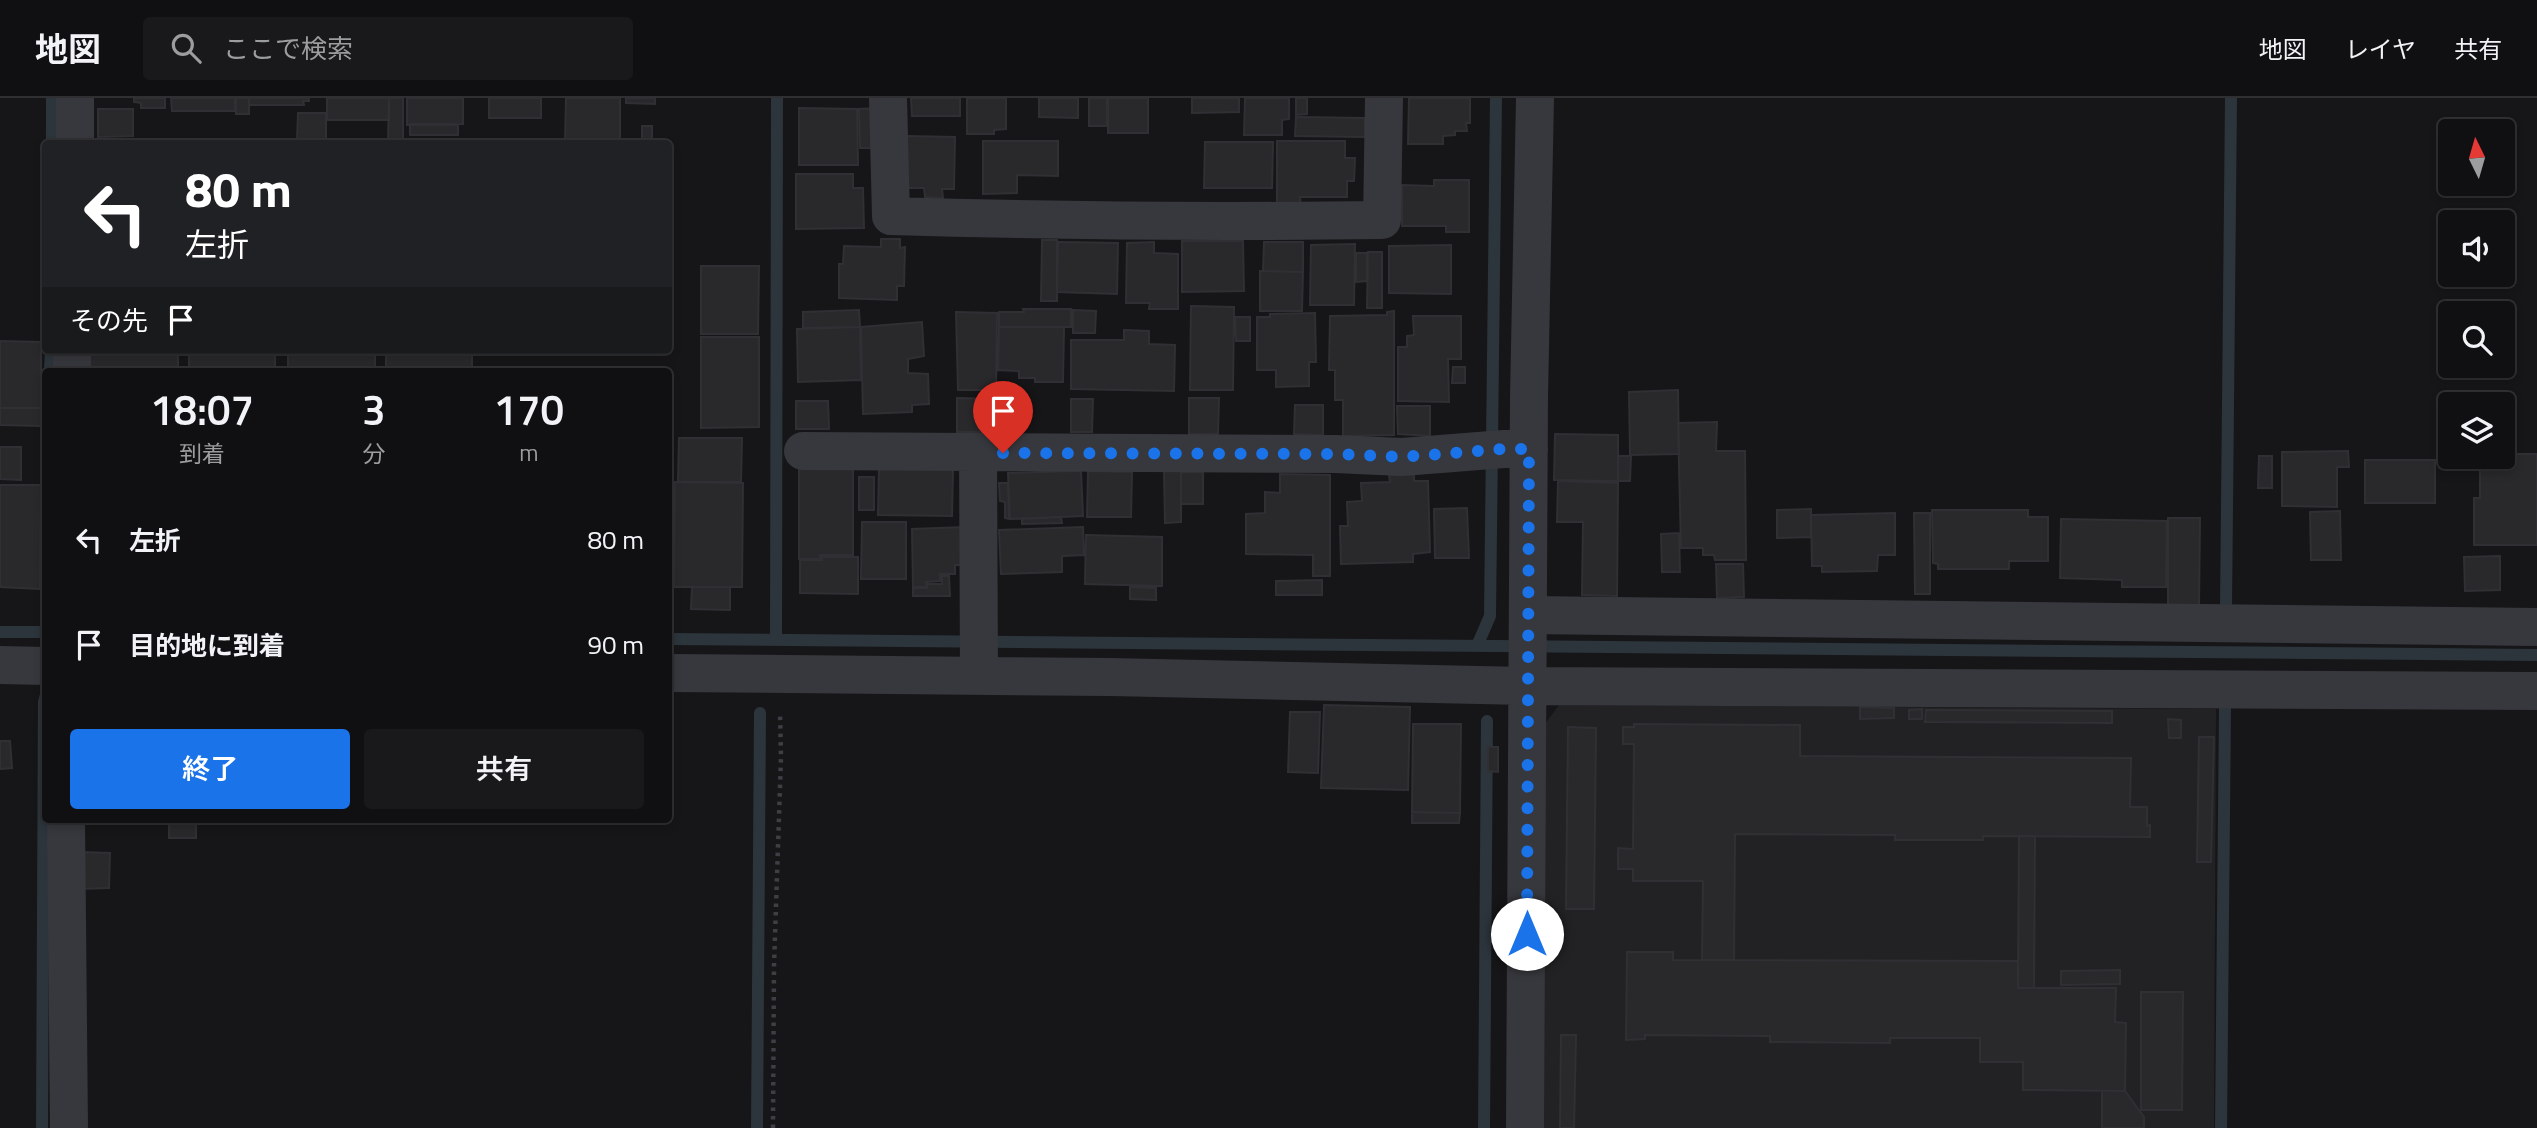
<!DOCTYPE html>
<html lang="ja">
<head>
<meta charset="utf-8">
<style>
  body { margin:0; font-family:"Titillium Web","Noto Sans JP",sans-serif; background:#19191b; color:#f1f3f6; height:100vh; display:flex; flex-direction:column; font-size:26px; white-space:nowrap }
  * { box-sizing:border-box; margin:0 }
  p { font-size:23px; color:#9c9d9f }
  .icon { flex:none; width:38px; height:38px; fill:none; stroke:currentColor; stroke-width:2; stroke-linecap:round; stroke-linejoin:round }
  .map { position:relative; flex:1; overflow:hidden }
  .details { position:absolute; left:42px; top:270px; width:630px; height:455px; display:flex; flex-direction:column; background:#101012; border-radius:7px; box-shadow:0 4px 10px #0003,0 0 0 2px #303032 }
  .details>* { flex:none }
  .top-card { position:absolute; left:42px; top:42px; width:630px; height:214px; border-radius:7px; box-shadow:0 4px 10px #0003,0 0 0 2px #303032; background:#202124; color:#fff; overflow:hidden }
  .needle { width:46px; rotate:355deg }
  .tools { position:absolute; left:2438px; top:21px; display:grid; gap:14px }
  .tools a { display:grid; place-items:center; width:77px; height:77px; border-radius:7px; background:#101012; box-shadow:0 4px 10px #0003,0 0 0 2px #303032; font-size:35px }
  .pin { position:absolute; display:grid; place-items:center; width:60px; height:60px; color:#fff; margin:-72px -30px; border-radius:50% 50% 50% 0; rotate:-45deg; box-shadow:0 0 7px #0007 }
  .pin .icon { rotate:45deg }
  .me { position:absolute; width:77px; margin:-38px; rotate:0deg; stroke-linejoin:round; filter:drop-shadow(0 0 5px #0008) }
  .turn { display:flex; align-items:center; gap:24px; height:147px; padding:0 28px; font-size:32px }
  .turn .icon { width:91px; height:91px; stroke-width:2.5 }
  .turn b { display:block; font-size:49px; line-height:60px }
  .then { display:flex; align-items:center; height:66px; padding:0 28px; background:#0003; gap:14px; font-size:26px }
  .eta { display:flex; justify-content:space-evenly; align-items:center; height:119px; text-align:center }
  .eta b { font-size:42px; font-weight:600; line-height:49px }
  .primary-button { display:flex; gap:14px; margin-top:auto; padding:14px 28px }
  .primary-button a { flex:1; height:80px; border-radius:7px; background:#1a73e8; color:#fff; font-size:28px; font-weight:600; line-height:80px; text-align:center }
  .primary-button a+a { background:#19191b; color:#f1f3f6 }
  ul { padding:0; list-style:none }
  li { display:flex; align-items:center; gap:21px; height:105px; padding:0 28px }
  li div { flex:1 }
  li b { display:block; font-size:26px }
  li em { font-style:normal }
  header { display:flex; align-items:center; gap:42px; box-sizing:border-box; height:98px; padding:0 35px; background:#101012; border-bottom:2px solid #303032 }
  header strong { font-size:33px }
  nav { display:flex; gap:38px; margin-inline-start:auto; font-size:24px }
  .search { width:490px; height:63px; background:#19191b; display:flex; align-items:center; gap:18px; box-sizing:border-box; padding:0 24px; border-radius:7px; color:#9c9d9f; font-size:26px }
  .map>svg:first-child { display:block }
</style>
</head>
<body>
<header>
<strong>地図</strong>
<div class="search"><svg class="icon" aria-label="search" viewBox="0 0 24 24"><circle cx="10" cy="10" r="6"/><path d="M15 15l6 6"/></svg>ここで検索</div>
<nav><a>地図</a><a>レイヤ</a><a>共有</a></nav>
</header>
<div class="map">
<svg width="2537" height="1030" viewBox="0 0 2537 1030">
  <rect width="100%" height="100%" fill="#161618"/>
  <path fill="#222225" d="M1559,607L2216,611L2214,1030H1540L1542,630Z"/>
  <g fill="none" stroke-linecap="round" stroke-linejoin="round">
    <path stroke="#2c353c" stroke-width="12" d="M52,46V0
      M50,273L51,252
      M2226,511L2231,0
      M0,534H46
      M668,541L2537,557
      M776,542L777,0
      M1477,548L1490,518L1496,0
      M42,1030L44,604L46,597
      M757,1030L760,615
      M1484,1030L1487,623
      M2221,1030L2225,609"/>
  </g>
  <path fill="#29292c" stroke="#303034" stroke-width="2" d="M134,0H165V10H141V5L134,4Z
    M171,0H235V13H172Z
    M236,0H249V16H236Z
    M249,0H309V3H303L304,7H249Z
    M327,0H389V22H327Z
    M389,0H403V46L388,45Z
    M407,0H463V26L407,27Z
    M489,0H541V20H489Z
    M566,0H620V46H565Z
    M626,0H655V6L626,5Z
    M911,0H960V18H912Z
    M967,0H1006V31L994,32V36H967Z
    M1039,0H1078V20L1039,19Z
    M1089,0H1107V28H1089Z
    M1108,0H1148V35H1108Z
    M1192,0H1239V14L1192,15Z
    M1245,0H1289V21L1282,22V37H1244Z
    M1296,0H1307V16L1296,17Z
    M1409,0H1470V25H1466L1467,33H1455V37L1443,38V46H1408Z
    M799,10L857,11L858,67H799Z
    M876,10L877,50H860L859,11Z
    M98,11H133V38L98,39Z
    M298,15H326V42H297Z
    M1296,19L1365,20V39L1295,38Z
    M410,26L458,27V37H410Z
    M642,28H652V42H642Z
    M907,38L955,39L954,91H942L943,100L925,99L924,90H907Z
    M983,43H1058V78L1017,77V95L983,96Z
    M1277,43H1345V60H1355L1354,83H1347V99H1300L1301,109H1277Z
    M1205,44H1273L1272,90H1204Z
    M796,76H853V90H863L864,130L796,131Z
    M1434,82H1469V134H1446V128H1402V87L1434,88Z
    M881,141H900V150L905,149L904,188H897V202L839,200V166H843L844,148L881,149Z
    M1042,142H1057V203H1041Z
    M1182,143H1243L1244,193L1182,194Z
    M1058,144L1118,145L1117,196L1057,194Z
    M1154,144V155L1178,156V211H1149L1150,205H1126L1127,145Z
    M1264,144H1303V174L1263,173Z
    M1355,146L1354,207H1310L1311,147Z
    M1451,147V196L1389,195V148Z
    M1368,154H1382V210H1367Z
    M1356,155H1367V183L1356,184Z
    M701,168H759L758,236H701Z
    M1260,173L1303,174L1302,213H1260Z
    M1191,208L1234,209L1233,292H1190Z
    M1023,211H1071V229H999V214H1024Z
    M859,212L860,229L803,230V214Z
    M1073,212L1096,213L1095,235H1073Z
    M1394,213V337L1343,338V302H1335V272H1329L1330,218L1387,217V214Z
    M956,214L997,215L996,292H958Z
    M1315,215L1316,264H1309V288L1276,289V272H1257V219H1270V216Z
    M1413,218H1461V261H1448L1449,304L1398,303V249H1407V238L1414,237Z
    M1235,219H1250V243H1236Z
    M922,224L924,258L908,261V275L928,276L929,306L912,307V314L863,316L861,229Z
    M860,229L861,282L798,284L797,231Z
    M999,229H1064L1063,284H1035V280H1019V273L998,272Z
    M1124,232L1149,233V246L1175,247L1174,293L1071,291V242H1124Z
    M701,239H759V329L701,330Z
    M0,243L41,244V310H0Z
    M89,252H178V273H88Z
    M189,252H275V273H189Z
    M288,252H375V273H288Z
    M386,252H472V273H386Z
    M1453,269H1465V285H1452Z
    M1678,292L1679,356L1630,357L1629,294Z
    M957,300L994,301V334H957Z
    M1189,300H1219L1218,336H1189Z
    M1071,301H1093L1092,334H1071Z
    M796,303H828L829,331H796Z
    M1295,307H1323V337L1294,336Z
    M1397,308H1430V338L1398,336Z
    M0,310H41V328L0,327Z
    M1717,324L1716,353H1745L1746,462H1715L1714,457H1703V450H1681L1678,325Z
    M1555,336L1618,337V383L1554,382Z
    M679,340H742L741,384H678Z
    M0,349H21V382L0,381Z
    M2348,353L2349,369H2337V409L2282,408V354Z
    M2502,356H2537V447H2474V400H2480V359H2502Z
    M1618,358H1631L1630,383H1618Z
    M2259,358H2272V390H2258Z
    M2365,362H2435V405H2365Z
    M799,370H853V457H820V461H799Z
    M879,370L953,371L952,418L878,417Z
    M1164,372H1181V424L1165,425Z
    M1081,373L1083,418L1010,421L1008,375Z
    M1088,373L1132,374L1131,419H1087Z
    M1181,374H1203V406H1181Z
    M1280,376L1330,377V478H1313V457L1246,456V416L1265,415V394L1280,395Z
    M1414,376V383H1428L1430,454L1413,456V464L1341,466L1340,428H1348L1347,404L1362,403L1361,385L1390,384L1389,377Z
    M859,379H874V412H859Z
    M1558,383L1618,385L1617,498L1582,497L1583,424H1557Z
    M675,384L743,385L742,489H674Z
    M999,385H1008L1009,421L1005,420V404L1000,403Z
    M0,387H41L40,491L0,489Z
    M1467,410L1469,460H1435L1434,411Z
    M1811,411V439L1777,440V412Z
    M1932,412H2028V419H2048V463H2009V471H1938V466L1933,465Z
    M2340,413L2341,462H2311L2310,414Z
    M1895,415V457H1878L1877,473L1822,474V468H1812L1811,417Z
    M1914,415H1930V496H1915Z
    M1061,419L1062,425L1022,426V421Z
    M2168,420H2200L2199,508H2168Z
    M2061,421L2167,423L2166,489H2122V482L2060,480Z
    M862,424H906V481H861Z
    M965,429L966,467H955V476H940V483L926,484L927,489H913L912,431Z
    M1083,429L1084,457L1062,458V474L1001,476L999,432Z
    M1679,435L1680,474H1662L1661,436Z
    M1086,437L1162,439V488L1085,486Z
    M2500,458V492L2465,493L2464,459Z
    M822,459H858V496L800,495V462H822Z
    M1716,466H1743L1744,499L1717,500Z
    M942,478H949L950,498H913V490H927V486H942Z
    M1322,482V497H1276V483Z
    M692,489H730V512L691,511Z
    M1130,489L1156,490V502L1130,501Z
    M1324,607L1410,609L1408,692L1321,690Z
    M1860,609L1894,610V620L1860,621Z
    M1922,611V621H1909V612Z
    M1926,612L2112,613V625L1925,624Z
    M1290,614H1320L1318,675L1288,674Z
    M2168,621L2181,622V640H2169Z
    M1413,626H1461L1460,715L1412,714Z
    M1634,626L1800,627V658L2131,660L2130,709H2147V728L2150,727V739L1983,738V742H1895V737L1735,736L1734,862H1702L1703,783H1633V771H1618V750L1633,751L1634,646H1623V629H1634Z
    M1568,629L1596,630L1594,811H1566Z
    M2199,639H2214L2211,764H2197Z
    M0,643H10L12,670L0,671Z
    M1488,649H1498V674L1488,673Z
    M1412,714L1460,715L1459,725H1412Z
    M169,721H196V740H169Z
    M2019,738H2035L2034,890H2018Z
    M80,754L110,755L109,790L79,791Z
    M1627,854H1673V862L2018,863V890H2116L2115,924L2126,925L2125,993L2023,992V964H1980V940H1890V945L1770,944V938L1645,937V941L1626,942Z
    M2120,872V886L2061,887V873Z
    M2141,894H2183L2182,1012H2141Z
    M1561,937H1576L1574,1030H1560Z
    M2102,993H2125L2144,1019V1030H2102Z"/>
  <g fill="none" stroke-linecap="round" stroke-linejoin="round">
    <path stroke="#3d3f44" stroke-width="4.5" stroke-dasharray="3.5 5" stroke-linecap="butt" d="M773,1030L774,868L781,659L780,615"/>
    <path stroke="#37383d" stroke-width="38" d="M888,0L891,118C1055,123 1218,124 1382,122L1384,0
      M75,46V0
      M72,273V252
      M803,353L1335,356L1402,359L1504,351H1529
      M978,354L979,578
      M1529,517L2537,529
      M0,567L46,568
      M668,575L1110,579L1528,588L2537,593
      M66,721L69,1030
      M1525,1030L1529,299L1535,0"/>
  </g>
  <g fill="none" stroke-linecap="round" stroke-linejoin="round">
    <path stroke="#1a73e8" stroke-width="12" stroke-dasharray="0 21.6" d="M1003,355L1335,356L1402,359L1504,351H1529L1527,836"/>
  </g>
</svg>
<div class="tools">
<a><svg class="needle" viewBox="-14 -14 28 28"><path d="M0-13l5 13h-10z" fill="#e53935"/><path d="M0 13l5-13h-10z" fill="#9c9d9f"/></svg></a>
<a><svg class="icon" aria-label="sound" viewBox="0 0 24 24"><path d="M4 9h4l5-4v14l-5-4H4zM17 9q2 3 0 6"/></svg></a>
<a><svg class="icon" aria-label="search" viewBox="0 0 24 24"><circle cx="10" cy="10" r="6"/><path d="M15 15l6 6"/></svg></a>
<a><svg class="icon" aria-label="layers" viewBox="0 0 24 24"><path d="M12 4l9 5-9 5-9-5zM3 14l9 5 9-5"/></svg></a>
</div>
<div class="pin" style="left:1003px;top:355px;background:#d93025"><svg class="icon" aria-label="arrive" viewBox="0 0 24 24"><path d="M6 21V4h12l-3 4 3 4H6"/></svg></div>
<svg class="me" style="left:1527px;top:836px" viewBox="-20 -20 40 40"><circle r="19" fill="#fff"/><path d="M0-13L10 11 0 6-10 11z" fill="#1a73e8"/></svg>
<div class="top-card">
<div class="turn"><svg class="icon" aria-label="left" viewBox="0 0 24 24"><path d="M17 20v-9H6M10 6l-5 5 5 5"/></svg><div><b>80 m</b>左折</div></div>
<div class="then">その先<svg class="icon" aria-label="arrive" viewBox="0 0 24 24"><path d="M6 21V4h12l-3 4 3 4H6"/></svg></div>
</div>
<section class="details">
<div class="eta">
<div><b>18:07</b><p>到着</p></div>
<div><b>3</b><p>分</p></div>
<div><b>170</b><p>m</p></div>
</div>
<ul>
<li><svg class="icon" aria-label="left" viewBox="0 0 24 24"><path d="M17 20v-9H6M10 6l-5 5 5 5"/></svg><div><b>左折</b></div><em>80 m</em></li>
<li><svg class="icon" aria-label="arrive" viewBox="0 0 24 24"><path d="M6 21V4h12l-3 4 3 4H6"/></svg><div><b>目的地に到着</b></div><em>90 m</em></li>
</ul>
<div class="primary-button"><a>終了</a><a>共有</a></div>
</section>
</div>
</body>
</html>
